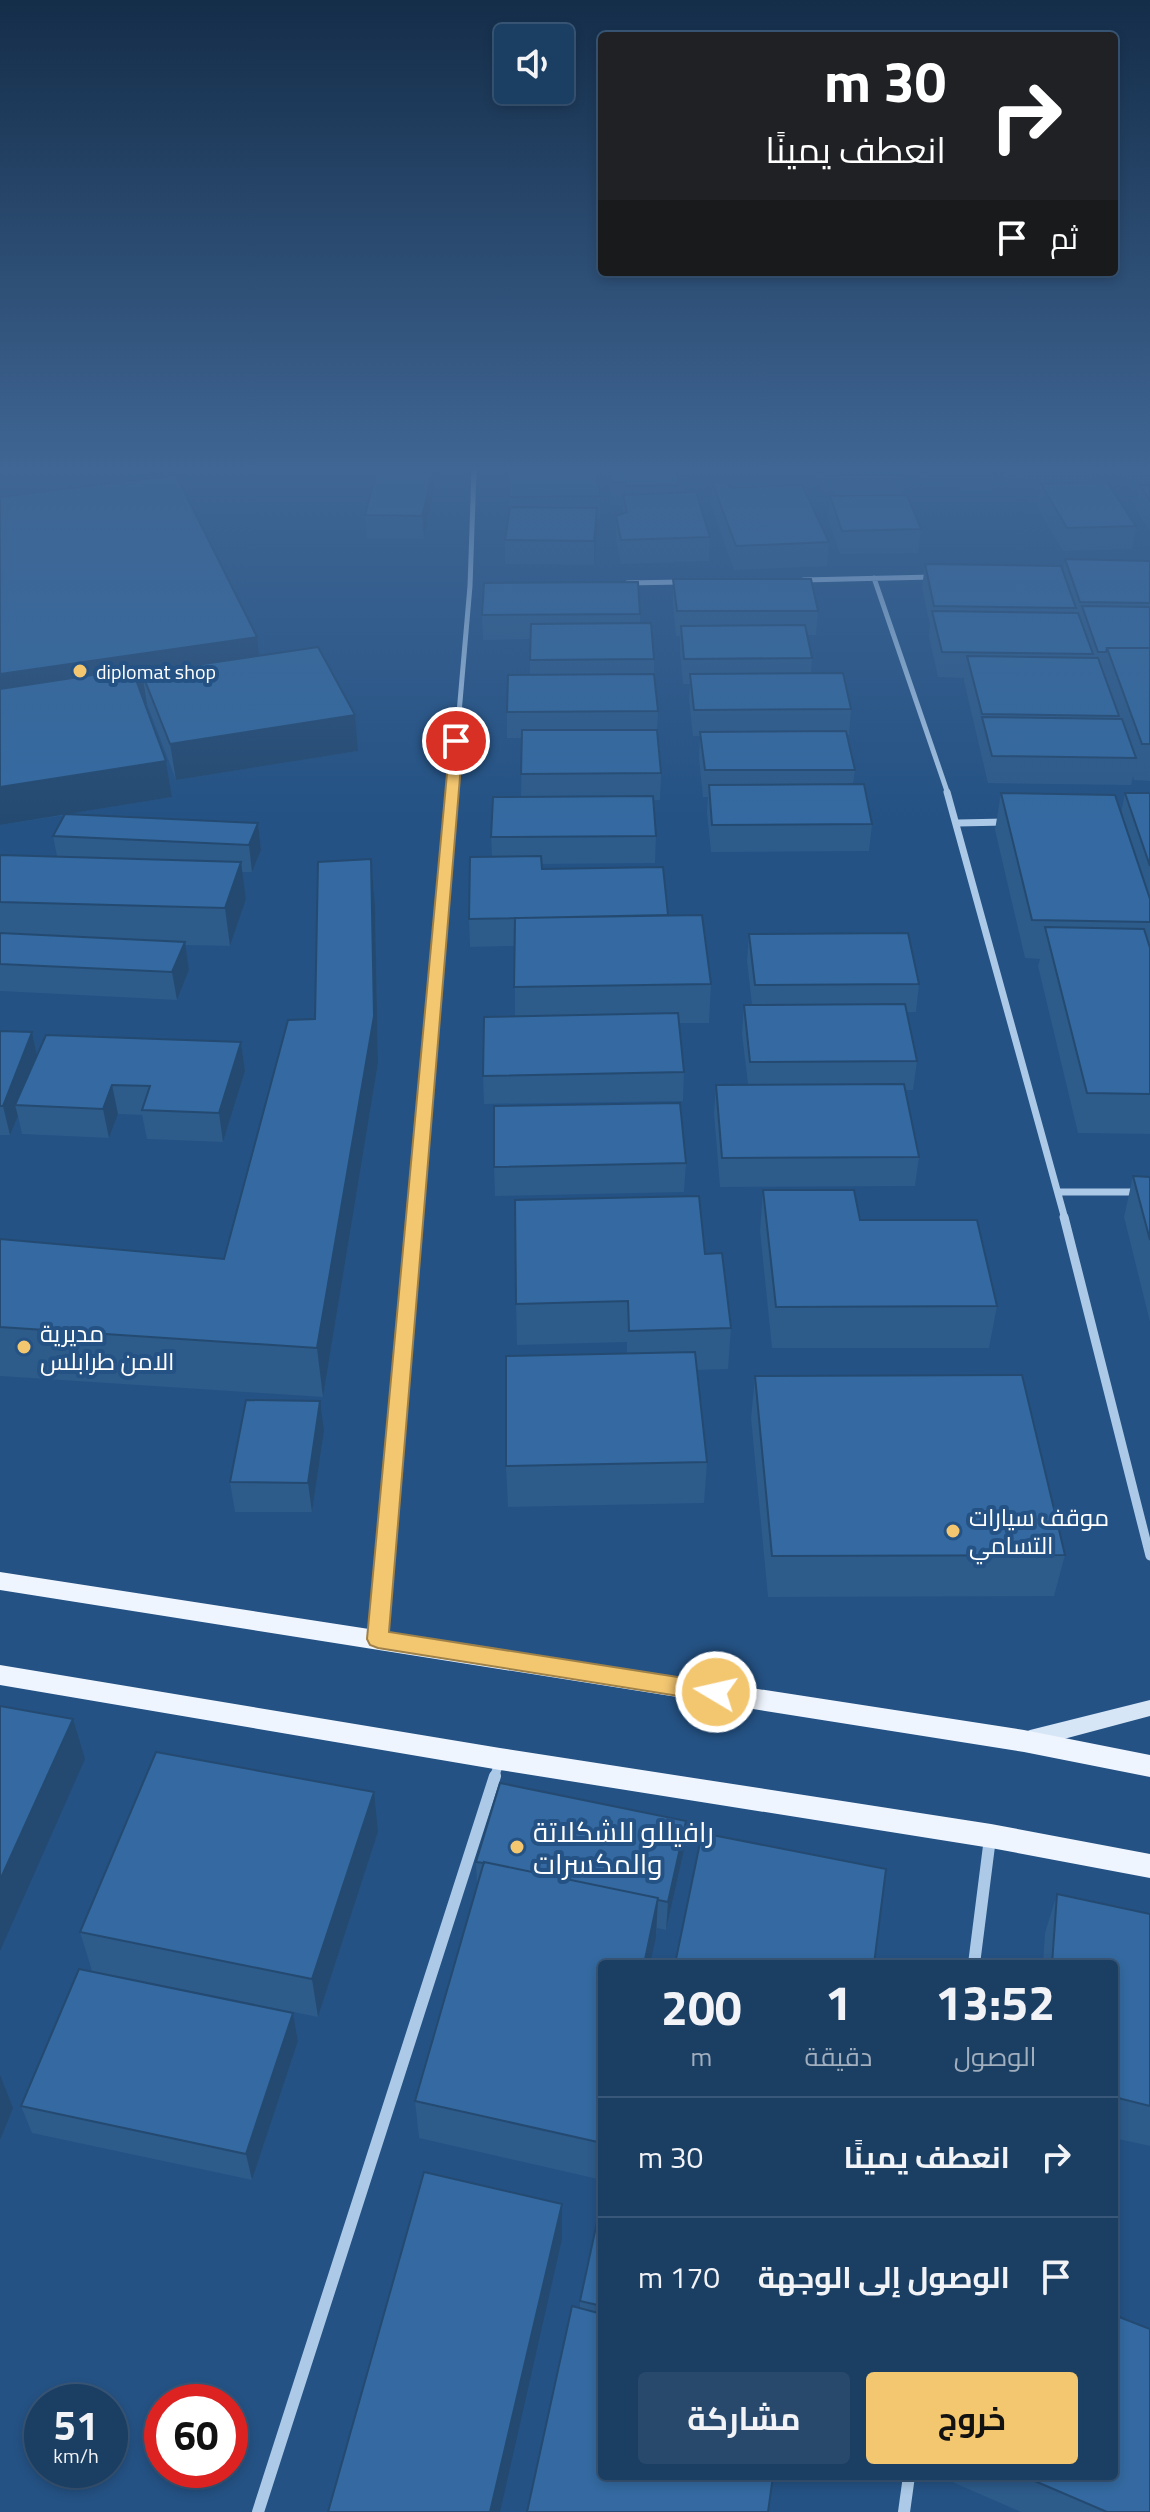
<!DOCTYPE html>
<html lang="ar">
<head>
<meta charset="utf-8">
<style>
  body { margin:0; font-family:"Titillium Web",Cairo,sans-serif; background:#28496c; color:#f1f3f6; direction:rtl; height:100vh; display:flex; flex-direction:column; font-size:30px; white-space:nowrap }
  * { box-sizing:border-box; margin:0 }
  p { font-size:26px; color:#a0aebe }
  .icon { flex:none; width:44px; height:44px; fill:none; stroke:currentColor; stroke-width:2; stroke-linecap:round; stroke-linejoin:round }
  .map { position:relative; flex:1; overflow:hidden; direction:ltr }
  .sheet { position:absolute; left:598px; top:1960px; width:520px; height:520px; display:flex; flex-direction:column; background:#1b3e63; border-radius:8px; box-shadow:0 4px 12px #0003,0 0 0 2px #395778; direction:rtl }
  .sheet>* { flex:none }
  .banner { position:absolute; left:598px; top:32px; width:520px; height:244px; border-radius:8px; box-shadow:0 4px 12px #0003,0 0 0 2px #395778; direction:rtl; background:#202124; color:#fff; overflow:hidden }
  .buttons { position:absolute; left:494px; top:24px; display:grid; gap:16px }
  .buttons a { display:grid; place-items:center; width:80px; height:80px; border-radius:8px; background:#1b3e63; box-shadow:0 4px 12px #0003,0 0 0 2px #395778; font-size:40px }
  .speed { position:absolute; left:24px; top:2384px; display:flex; gap:16px; font-size:40px; font-weight:700; text-align:center }
  .speed>* { display:grid; place-content:center; width:104px; height:104px; border-radius:50%; background:#1b3e63; box-shadow:0 4px 12px #0003,0 0 0 2px #395778; line-height:1 }
  .speed small { font-size:20px; font-weight:400 }
  .speed .limit { border:12px solid #d22; background:#fff; color:#111 }
  .pin { position:absolute; display:grid; place-items:center; width:68px; height:68px; color:#fff; margin:-34px; border:4px solid #fff; border-radius:50%; box-shadow:0 2px 8px #0007 }
  .me { position:absolute; width:88px; margin:-44px; rotate:279deg; stroke-linejoin:round; filter:drop-shadow(0 0 6px #0008) }
  .turn { display:flex; align-items:center; gap:28px; height:168px; padding:0 40px; font-size:36px }
  .turn .icon { width:104px; height:104px; stroke-width:2.5 }
  .turn b { display:block; font-size:56px; line-height:68px }
  .then { display:flex; align-items:center; height:76px; padding:0 40px; background:#0003; gap:16px; font-size:30px }
  .eta { display:flex; justify-content:space-evenly; align-items:center; height:136px; text-align:center }
  .eta b { font-size:48px; font-weight:700; line-height:56px }
  .cta { display:flex; gap:16px; margin-top:auto; padding:16px 40px }
  .cta a { flex:1; height:92px; border-radius:8px; background:#f3c670; color:#111; font-size:32px; font-weight:700; line-height:92px; text-align:center }
  .cta a+a { background:#28496c; color:#f1f3f6 }
  ul { padding:0; list-style:none }
  li { display:flex; align-items:center; gap:24px; height:120px; padding:0 40px; border-top:2px solid #395778 }
  li div { flex:1 }
  li b { display:block; font-size:30px }
  li em { font-style:normal }
  .map>svg:first-child { display:block }
</style>
</head>
<body>
<div class="map">
<svg width="1150" height="2512" viewBox="0 0 1150 2512">
  <rect width="100%" height="100%" fill="#245284"/>
  <g fill="none" stroke-linecap="round" stroke-linejoin="round">
    <path stroke="#accae8" stroke-width="5" d="M874,578L948,794
      M803,580L933,577
      M627,583L681,582
      M452,794L470,586L474,470"/>
    <path stroke="#accae8" stroke-width="7" d="M947,792L1065,1219
      M958,823L1005,822
      M1058,1192H1150
      M415,1219L452,792"/>
    <path stroke="#accae8" stroke-width="9" d="M1064,1217L1150,1556
      M378,1639L415,1217
      M494,1778L500,1760"/>
    <path stroke="#accae8" stroke-width="12" d="M974,1964L990,1838
      M258,2512L495,1776
      M904,2512L909,2476"/>
    <path fill="#d7e6f7" fill-rule="evenodd" d="M1150,1700V1716L1030,1748L1023,1745L1020,1739L1023,1733L1030,1730Z"/>
    <path fill="#eff5fe" fill-rule="evenodd" d="M0,1572L1024,1730L1150,1755V1777L1024,1752L0,1590Z
      M0,1665L500,1748L991,1824L1150,1854V1878L991,1848L500,1770L0,1685Z"/>
  </g>
  <path fill="#2d5b8a" d="M377,470H438L424,539H367L365,515Z
    M508,470L600,496V519H597L594,565L505,564V540L509,511Z
    M606,470H686L685,493L710,537L709,561L621,564L616,539V516L623,514V505H611L610,486H608Z
    M815,470H900L903,476L901,495L921,529L918,553L840,554L828,519L830,496H836L834,491L824,492Z
    M917,470H994L991,491H961L959,486L926,487Z
    M1005,470H1094L1091,482L1136,526L1132,549L1063,551L1037,507L1040,489L1008,488L1004,477Z
    M1119,470H1150V531L1135,508L1139,490H1131Z
    M712,482L730,488L829,542L827,566L734,570L711,505Z
    M0,497L259,656L358,751L176,780L147,704H145L166,761L172,797L67,814L258,823L261,850L252,872H242L246,899L230,946L185,945L189,970L177,1000L0,991V855L57,856L53,836L65,815L0,825Z
    M1065,559L1150,561V781L1134,780L1133,776L1131,785L988,783L964,681V678L938,677L929,636L930,625L922,588L925,564L1063,571Z
    M673,579L818,611L816,635H807L812,658L811,673L851,709L849,735H847L855,770L853,784L872,824L869,851L711,852L707,812L708,797H703L699,758L700,736H693L689,699L690,684H683L680,651V636H676L673,604Z
    M640,614V623L654,659V674L658,711L657,730L661,773L660,800H653L656,836L655,863L542,864V869L668,915L711,984L709,1023H679L684,1072L683,1101L484,1104L483,1076L515,1016V946L470,947L469,919L492,857L491,837L521,797L522,738H507V712L530,675V639L483,640L482,615Z
    M1001,793L1121,813L1125,793H1150V1134L1078,1133L1038,966L1040,959L1025,958L995,830Z
    M371,859L375,905L378,1063L323,1397L0,1376V1239L224,1259L315,1019Z
    M749,934L919,984L916,1012H906L917,1061L913,1090H905L919,1157L915,1186L720,1187L714,1113L716,1085L748,1084L742,1034L744,1005H752L747,961Z
    M0,1031L32,1032L37,1056L241,1042L245,1071L223,1142L147,1139L142,1115L118,1114L109,1138L22,1134L18,1116L10,1135H0Z
    M686,1163L684,1192L495,1196L494,1167Z
    M1133,1176L1150,1177V1322L1124,1217Z
    M763,1190L860,1220L997,1306L989,1348H772L760,1231Z
    M705,1254L731,1328L728,1369L697,1370L707,1462L704,1503L508,1507L506,1466L627,1353V1342L517,1345L516,1304Z
    M755,1376L1065,1555L1054,1596L768,1597L751,1418Z
    M324,1431L312,1512H235L230,1482Z
    M378,1832L318,2017L92,1971L80,1932Z
    M684,1850L666,1930L657,1928L656,1937L602,1964V2180L419,2138L415,2101L477,1885L476,1862Z
    M1057,1894L1150,1914V2146L1114,2138V1964H1043L1045,1933Z
    M293,2013L298,2041L252,2180L32,2133L21,2106Z
    M602,2199V2476L580,2308V2301Z
    M952,2476H1114L1150,2512H1021L950,2481Z"/>
  <path fill="#244a71" d="M433,470L438,471L424,539L422,516Z
    M597,508V532L594,565V541Z
    M257,637L262,686L142,673L147,704L0,726V674Z
    M355,715L358,751L176,780L170,744Z
    M166,761L172,797L0,825V787Z
    M258,823L261,850L252,872L249,845Z
    M371,859L375,905L378,1063L323,1397L317,1348Z
    M241,862L246,899L230,946L225,908Z
    M185,942L189,970L177,1000L172,972Z
    M32,1032L38,1060L15,1105L18,1116L10,1135L3,1106Z
    M241,1042L245,1071L223,1142L219,1113Z
    M112,1085L118,1114L109,1138L103,1109Z
    M320,1401L324,1431L312,1512L308,1483Z
    M73,1719L85,1759L0,1951V1880Z
    M374,1792L378,1832L318,2017L312,1979Z
    M686,1821L684,1850L666,1930L668,1902Z
    M658,1898L656,1937L650,1964H644Z
    M293,2013L298,2041L252,2180L246,2154Z
    M0,2075L13,2108L0,2140Z
    M562,2204V2239L500,2512H490Z"/>
  <path fill="#346aa1" stroke="#244a71" stroke-width="2" d="M377,470H433L422,516L365,515Z
    M508,470H597L600,496L509,497Z
    M610,470H686V471H677L679,485L626,486V482H611Z
    M837,470H900L903,476L839,475Z
    M176,475L257,637L0,674V497Z
    M712,482H727L730,488L802,485L829,542L736,546Z
    M1107,482L1136,526L1067,528L1041,484Z
    M1140,485H1150V501Z
    M696,492L710,537L621,540L616,516L627,512L623,495Z
    M907,495L921,529L842,531L830,496Z
    M510,507L597,508L594,541L505,540Z
    M1065,559L1150,561V603L1080,602Z
    M925,564L1061,566L1076,608L934,606Z
    M673,579H811L818,611H677Z
    M638,582L640,614L482,615L484,583Z
    M1082,606L1150,607V648H1107L1106,652H1098Z
    M932,611L1078,613L1093,654L942,652Z
    M651,623L654,659L530,660L531,624Z
    M805,625L812,658L684,659L681,626Z
    M318,647L355,715L170,744L142,673Z
    M1107,648H1150V744H1142Z
    M967,656L1098,658L1119,716L982,714Z
    M132,669L166,761L0,787V689Z
    M843,673L851,709L694,710L690,674Z
    M654,674L658,711L507,712L508,675Z
    M982,717L1122,719L1136,758L992,756Z
    M522,730H657L661,773L521,774Z
    M846,731L855,770H705L700,732Z
    M864,784L872,824L712,825L709,785Z
    M1001,793L1115,795L1150,899V922L1032,920Z
    M1125,793H1150V866Z
    M653,796L656,836L491,837L493,797Z
    M65,814L258,823L249,845L53,836Z
    M0,855L241,862L225,908L0,902Z
    M541,856L542,869L663,867L668,915L469,919L470,857Z
    M371,859L374,1016L317,1348L0,1327V1239L224,1259L288,1020L315,1019L318,862Z
    M702,915L711,984L514,987L515,918Z
    M1045,927L1144,929L1150,948V1094L1087,1093Z
    M0,933L185,942L172,972L0,964Z
    M908,933L919,984L755,985L749,934Z
    M905,1004L917,1061L750,1062L744,1005Z
    M678,1013L684,1072L483,1076L484,1017Z
    M0,1031L32,1032L3,1106H0Z
    M46,1035L241,1042L219,1113L142,1110L150,1086L112,1085L103,1109L15,1105Z
    M904,1084L919,1157L722,1158L716,1085Z
    M680,1103L686,1163L494,1167V1106Z
    M1133,1176L1150,1177V1240Z
    M763,1190H854L860,1220H977L997,1306L776,1307Z
    M699,1196L705,1254L722,1253L731,1328L629,1331L628,1301L516,1304L515,1200Z
    M695,1352L707,1462L506,1466V1356Z
    M1022,1375L1065,1555L772,1556L755,1376Z
    M246,1400L320,1401L308,1483L230,1482Z
    M0,1706L73,1719L0,1880Z
    M156,1752L374,1792L312,1979L80,1932Z
    M500,1783L686,1821L668,1902L658,1900V1898L484,1862V1863L476,1862Z
    M702,1833L886,1869L874,1964H675Z
    M484,1862L658,1898L644,1964H602V2143L415,2101Z
    M1057,1894L1150,1914V2106L1114,2097V1964H1052Z
    M79,1969L293,2013L246,2154L21,2106Z
    M424,2172L562,2204L490,2512H328Z
    M602,2199V2306L580,2301Z
    M572,2306L602,2314V2476H773L768,2512H527Z
    M1114,2315L1150,2329V2512H1107L1023,2476H1114Z"/>
  <linearGradient id="sky" x2="0" y2="1"><stop stop-color="#142d49"/><stop offset="0.57" stop-color="#3f6694"/><stop offset="1" stop-color="#3f6694" stop-opacity="0"/></linearGradient>
  <rect width="1150" height="821" fill="url(#sky)"/>
  <path fill="#f3c670" stroke="#9e8149" stroke-width="2" d="M456,737L463,741L389,1632L716,1683L724,1686L728,1692L724,1699L716,1702L378,1648L370,1645L367,1639L450,741Z"/>
  <g fill="#f3c670" stroke="#245284" stroke-width="3">
    <circle cx="80" cy="671" r="8"/>
    <circle cx="24" cy="1347" r="8"/>
    <circle cx="953" cy="1531" r="8"/>
    <circle cx="517" cy="1847" r="8"/>
  </g>
  <g text-anchor="middle" dominant-baseline="central" stroke-width="8" stroke-linejoin="round" paint-order="stroke">
    <g font-size="20" fill="#fff" stroke="#245284" text-anchor="start">
      <text x="96" y="671">diplomat shop</text>
    </g>
    <g font-size="24" fill="#fff" stroke="#245284" text-anchor="start">
      <text x="40" y="1333">مديرية<tspan x="40" dy="28">الامن طرابلس</tspan></text>
      <text x="969" y="1517">موقف سيارات<tspan x="969" dy="28">التسامي</tspan></text>
    </g>
    <g font-size="28" fill="#fff" stroke="#245284" text-anchor="start">
      <text x="533" y="1831">رافيللو للشكلاتة<tspan x="533" dy="32">والمكسرات</tspan></text>
    </g>
  </g>
</svg>
<div class="buttons">
<a><svg class="icon" aria-label="sound" viewBox="0 0 24 24"><path d="M4 9h4l5-4v14l-5-4H4zM17 9q2 3 0 6"/></svg></a>
</div>
<div class="speed"><div>51<small>km/h</small></div><div class="limit">60</div></div>
<div class="pin" style="left:456px;top:741px;background:#d93025"><svg class="icon" aria-label="arrive" viewBox="0 0 24 24"><path d="M6 21V4h12l-3 4 3 4H6"/></svg></div>
<svg class="me" style="left:716px;top:1692px" viewBox="-20 -20 40 40"><circle r="17" fill="#f3c670" stroke="#fff" stroke-width="3"/><path d="M0-11L8 9 0 5-8 9z" fill="#fff"/></svg>
<div class="banner">
<div class="turn"><svg class="icon" aria-label="right" viewBox="0 0 24 24"><path d="M7 20v-9h11M14 6l5 5-5 5"/></svg><div><b>30 m</b>انعطف يمينًا</div></div>
<div class="then">ثم<svg class="icon" aria-label="arrive" viewBox="0 0 24 24"><path d="M6 21V4h12l-3 4 3 4H6"/></svg></div>
</div>
<section class="sheet">
<div class="eta">
<div><b>13:52</b><p>الوصول</p></div>
<div><b>1</b><p>دقيقة</p></div>
<div><b>200</b><p>m</p></div>
</div>
<ul>
<li><svg class="icon" aria-label="right" viewBox="0 0 24 24"><path d="M7 20v-9h11M14 6l5 5-5 5"/></svg><div><b>انعطف يمينًا</b></div><em>30 m</em></li>
<li><svg class="icon" aria-label="arrive" viewBox="0 0 24 24"><path d="M6 21V4h12l-3 4 3 4H6"/></svg><div><b>الوصول إلى الوجهة</b></div><em>170 m</em></li>
</ul>
<div class="cta"><a>خروج</a><a>مشاركة</a></div>
</section>
</div>
</body>
</html>
